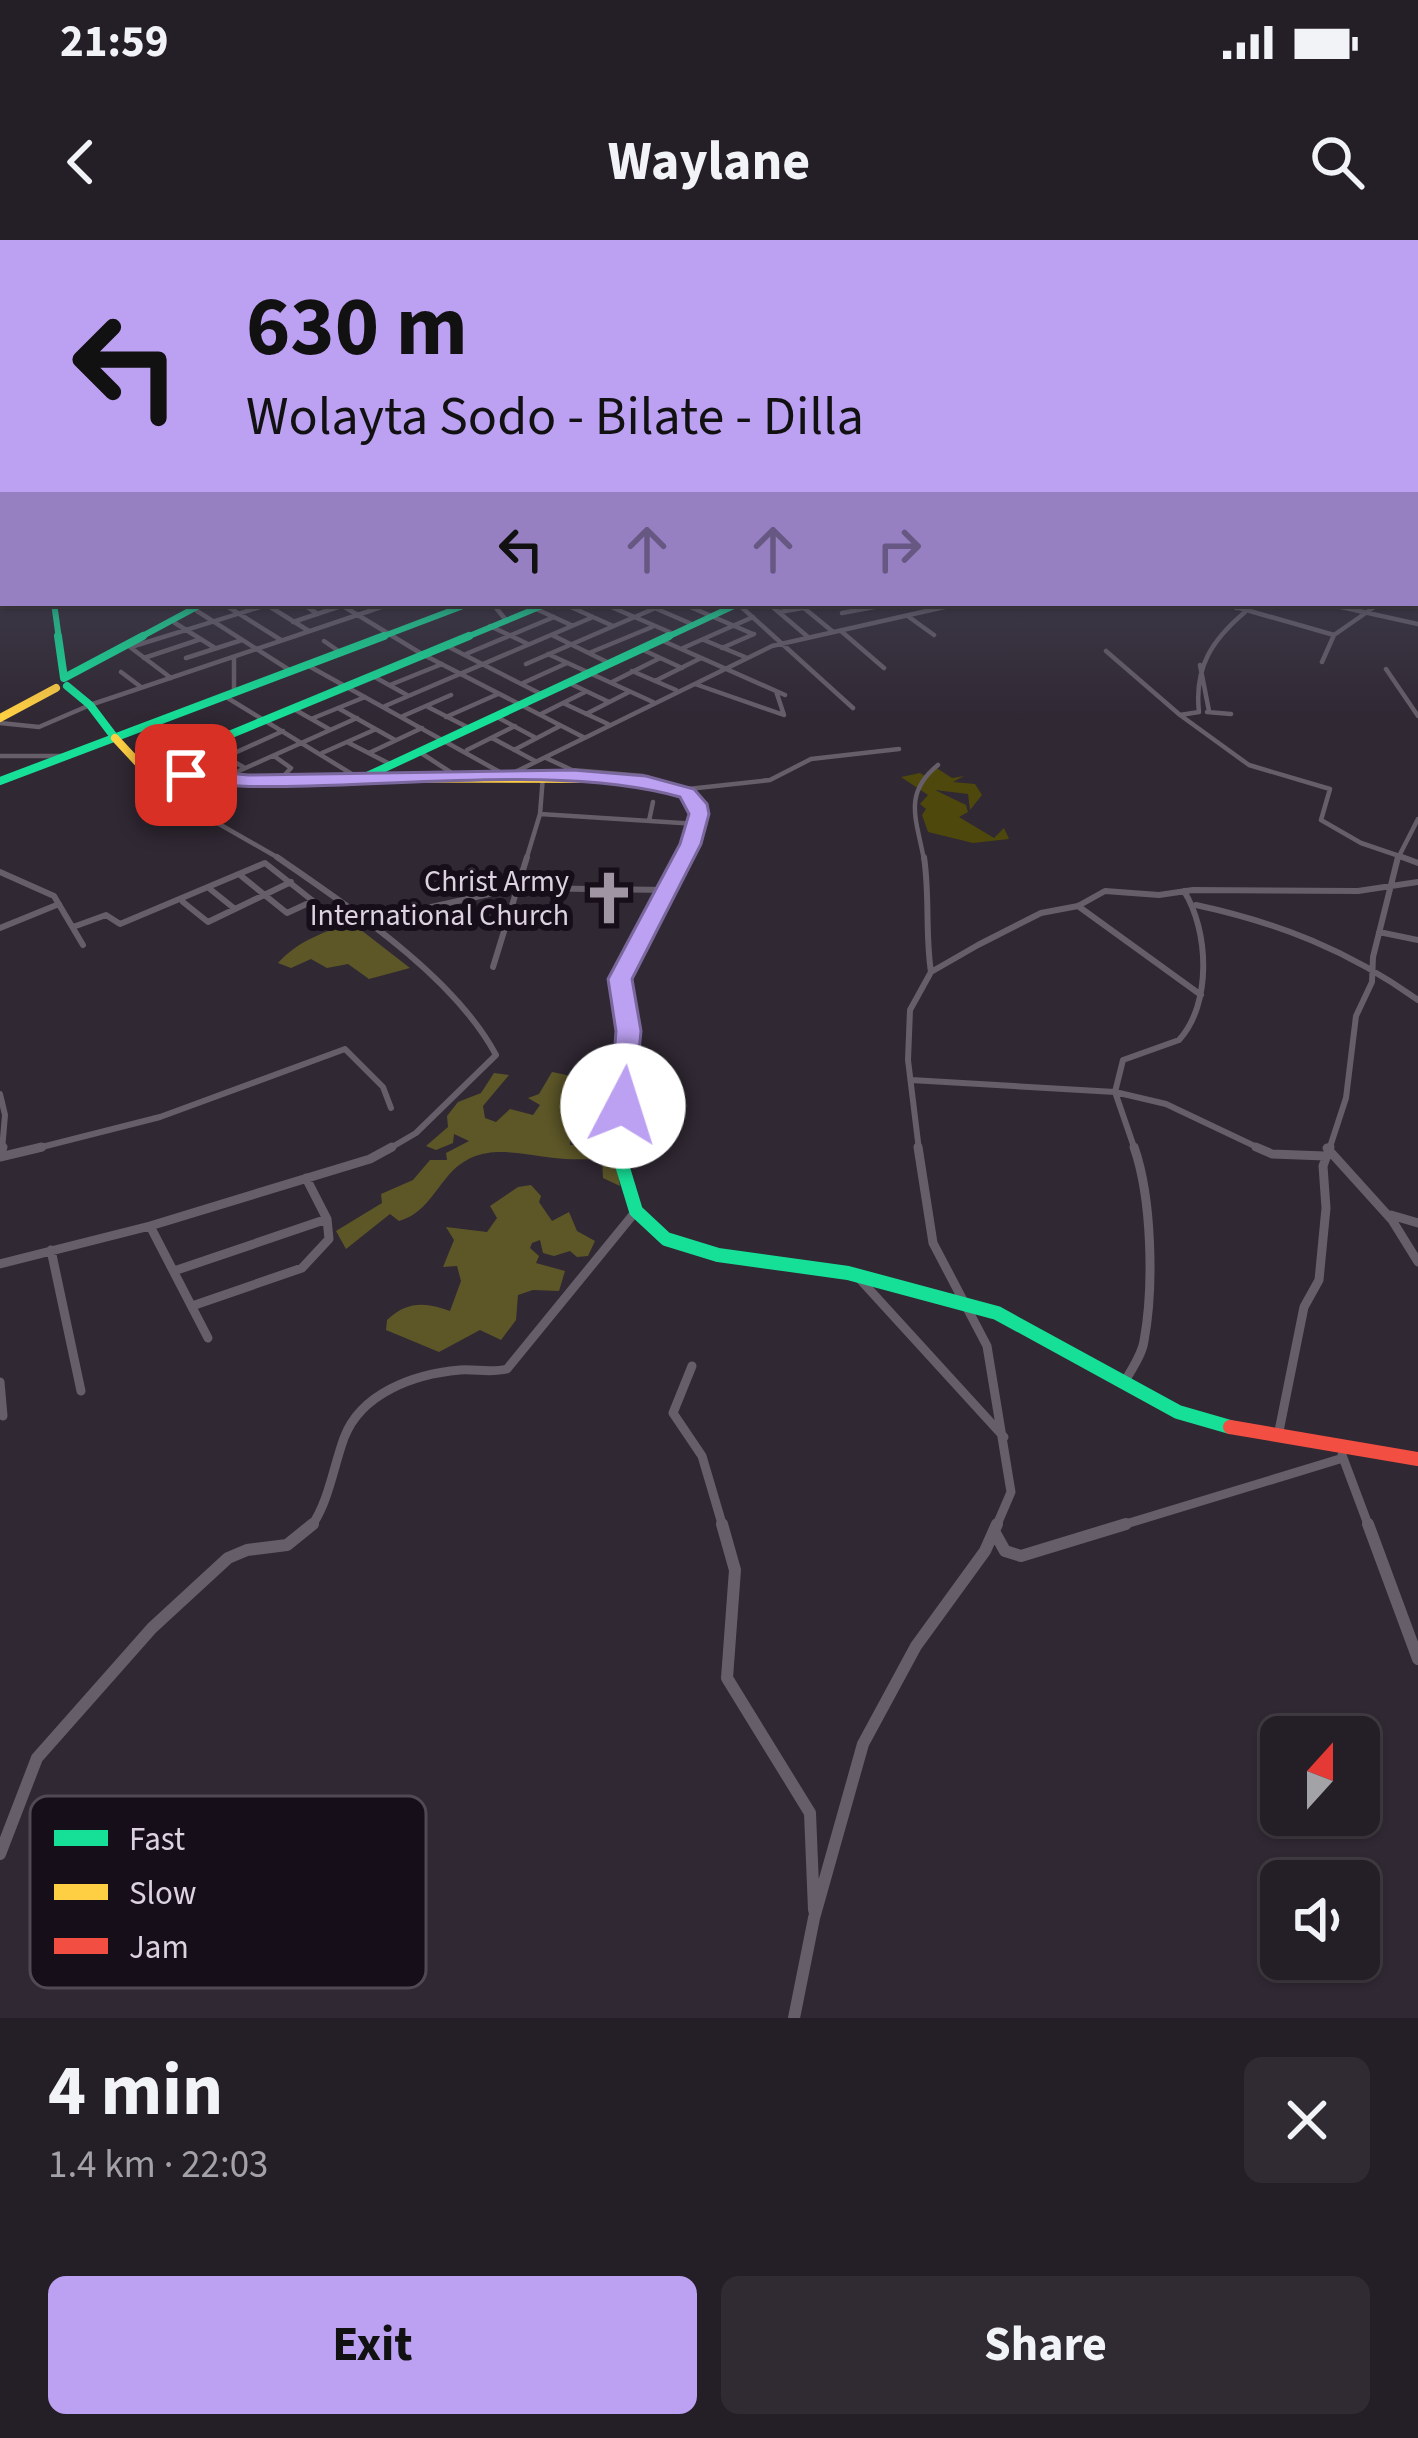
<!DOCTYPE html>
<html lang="en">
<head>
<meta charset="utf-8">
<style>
  body { margin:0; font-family:"Source Sans 3",sans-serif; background:#302b32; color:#f1f3f6; height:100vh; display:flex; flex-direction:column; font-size:45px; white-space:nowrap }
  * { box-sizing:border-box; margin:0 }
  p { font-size:39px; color:#a3a2a7 }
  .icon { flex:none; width:66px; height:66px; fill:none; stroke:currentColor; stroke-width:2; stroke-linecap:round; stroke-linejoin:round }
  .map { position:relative; height:1778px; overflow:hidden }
  .panel { display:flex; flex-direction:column; background:#241e26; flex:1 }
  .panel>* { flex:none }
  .hud { position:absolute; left:0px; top:0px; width:1419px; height:366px; box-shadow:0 3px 9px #0004,0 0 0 3px #413c43; background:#bca0f2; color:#111; overflow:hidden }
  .needle { width:78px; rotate:21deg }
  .fabs { position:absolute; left:1260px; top:1476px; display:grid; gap:24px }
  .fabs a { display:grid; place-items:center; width:120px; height:120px; border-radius:18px; background:#241e26; box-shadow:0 3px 9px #0004,0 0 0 3px #413c43; font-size:60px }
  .pin { position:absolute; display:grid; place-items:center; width:102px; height:102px; color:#fff; margin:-51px; border-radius:24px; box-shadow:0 6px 18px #0006 }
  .me { position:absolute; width:132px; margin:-66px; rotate:5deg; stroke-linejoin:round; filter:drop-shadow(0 0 9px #0008) }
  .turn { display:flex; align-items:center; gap:42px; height:252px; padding:0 48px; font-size:54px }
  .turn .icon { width:156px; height:156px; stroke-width:2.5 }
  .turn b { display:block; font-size:84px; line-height:102px }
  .lanes { display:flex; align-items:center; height:114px; padding:0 48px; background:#0003; justify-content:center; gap:60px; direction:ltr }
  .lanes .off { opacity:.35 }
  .round { display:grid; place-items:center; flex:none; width:126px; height:126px; border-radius:18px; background:#302b32 }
  .headline { display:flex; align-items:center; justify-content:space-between; height:204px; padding:0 48px }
  h1 { font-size:72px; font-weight:700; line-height:90px }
  .cta { display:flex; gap:24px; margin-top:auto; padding:24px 48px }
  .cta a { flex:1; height:138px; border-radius:18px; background:#bca0f2; color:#111; font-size:48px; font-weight:700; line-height:138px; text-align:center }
  .cta a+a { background:#302b32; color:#f1f3f6 }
  .status { display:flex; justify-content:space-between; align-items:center; height:84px; padding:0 60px; background:#241e26; direction:ltr }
  .status svg { height:33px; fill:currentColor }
  header { display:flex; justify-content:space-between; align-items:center; height:156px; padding:0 48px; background:#241e26; font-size:54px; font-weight:700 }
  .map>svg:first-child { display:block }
</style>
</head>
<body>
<div class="status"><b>21:59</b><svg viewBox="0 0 49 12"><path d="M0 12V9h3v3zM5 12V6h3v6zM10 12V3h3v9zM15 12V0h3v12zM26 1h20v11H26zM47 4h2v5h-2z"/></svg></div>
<header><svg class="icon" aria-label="back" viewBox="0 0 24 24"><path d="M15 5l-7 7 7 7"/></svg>Waylane<svg class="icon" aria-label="search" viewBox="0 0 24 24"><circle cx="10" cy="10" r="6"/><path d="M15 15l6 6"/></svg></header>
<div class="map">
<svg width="1418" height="1778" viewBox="0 0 1418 1778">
  <rect width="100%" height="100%" fill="#302833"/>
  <path fill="#4e480c" d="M935,527L952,538L964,536L953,542L975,544L982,555L970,570L968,554L935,550L966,565L968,572L959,577L994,598L1004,588L1009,599L973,603L928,592L922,575L926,569L920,564L928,555L901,537L920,533L927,537Z"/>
  <path fill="#5d5728" d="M352,683L410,728L369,739L348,724L327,728L311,719L291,728L278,723C298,701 323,692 352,683Z
    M552,832C581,837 606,848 603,881L596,886L600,894L591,899L581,887L582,880L571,882L570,905H587L616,917L620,946L603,938L602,919C586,919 569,920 554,918C515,914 478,900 447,937C432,955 423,974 399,981L390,974L346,1009L336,991L382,963L381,954L413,940L430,920H447L446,913L469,901L454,894L453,903L436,910L426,906L448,887L447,876L458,862L481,853L494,833L509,835L483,866L485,878L496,882L510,869L533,875L540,865L528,858L539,854Z
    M531,945L541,956L539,962L552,981L569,972L577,991L595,1001L588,1016L577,1017L570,1011L554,1016L543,1013L540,1000L532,1003L530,1008L539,1016L536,1023L565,1031L559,1051L533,1050L518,1055L516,1080L501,1100L480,1090L439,1112L386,1090L387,1080C407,1061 426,1062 450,1071L461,1041L457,1026L443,1027L454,1000L446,987L487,992L497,978L490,966L518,947Z"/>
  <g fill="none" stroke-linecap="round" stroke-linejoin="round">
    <path stroke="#665e69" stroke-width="4.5" d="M222,363L281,400
      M301,363L318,374
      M338,363L422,414L583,497
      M492,363L506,380
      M562,363L613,386
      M602,363L674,394
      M681,363L753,394
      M737,363L853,468
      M768,363L808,397
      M1222,363L1334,395
      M1323,363L1418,384
      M267,365L309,391
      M534,368L571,385
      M804,368L832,391
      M1236,368L1270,363
      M657,369L694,385
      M197,371L291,431
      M780,372L830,363
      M1245,372C1212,400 1194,427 1199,472L1180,475L1249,525L1330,549L1321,580L1361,603L1411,620
      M842,373L895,363
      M909,377L934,395
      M293,382L341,366
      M175,383L215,408
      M490,386L528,404
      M841,391L884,428
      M552,395L609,423
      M661,400L785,455
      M704,400L745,417
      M324,401L340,412
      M445,405L541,454
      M130,407L171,438
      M131,407L273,363
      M683,408L753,377
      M722,408L754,394
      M641,409L682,428
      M1106,411L1180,475
      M589,413L652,387
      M466,414L554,377
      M548,414L653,462
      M234,417V454
      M144,418L201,399
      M186,418L242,400
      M1322,422L1334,395L1380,363
      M526,424L667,363
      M307,425L507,536L772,406L962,363
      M1200,425L1209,471
      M1386,429L1418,476
      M632,431L676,450
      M121,432L141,447
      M371,435L407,455
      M655,441L701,418
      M567,442L609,462
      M612,442L660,418
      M523,443L567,423
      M695,444L784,475L776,451
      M390,445L442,424
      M226,457L360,539
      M563,463L608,484
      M385,466L593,377
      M428,467L469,488
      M292,468L329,489
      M338,468L395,500
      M1207,472L1231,474
      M541,474L585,452
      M586,474L629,452
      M403,476L451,455
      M495,476L536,498
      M446,477L498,454
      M311,479L365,457
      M0,483L39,487L90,465L393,363
      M492,498L535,521
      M349,503L390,524
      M205,505L245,528
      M467,510L515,486
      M514,510L560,486
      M418,511L458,537
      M322,513L374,490
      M369,513L422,488
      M0,516H64
      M274,516L291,528L279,541
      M546,518L572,530L643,536
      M141,526L172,557L282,620
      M186,535L283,491
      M543,536L540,574L697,584
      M221,539L357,478
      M679,550L770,540L811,519L899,509
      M649,581L653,562
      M526,620L540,574
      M924,620C917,580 902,554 938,525
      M1397,620L1418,579"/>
    <path stroke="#665e69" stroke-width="6" d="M277,617C350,668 454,736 496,815L416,893L387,910
      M924,617C930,657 925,693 931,732
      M1402,617L1418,623
      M0,632L54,656L83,705
      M210,649L235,669
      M183,662L208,682L291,642
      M1196,665C1279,683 1348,710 1418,760
      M1078,666L1201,755
      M363,682L517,648L668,650
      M73,687L106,675L120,684L265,623L313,661L287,673L240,635
      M0,688L59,664
      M1379,692L1418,700
      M493,727L527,617
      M911,840L1115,852L1166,864L1263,910
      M0,854L5,875L2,910
      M30,910L160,877L345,809L383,847L391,868
      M919,910L908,820L910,770L931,732L978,705L1041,673L1078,666L1105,651L1159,655L1193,650L1358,651L1418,642
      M1135,910L1115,852L1123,820L1179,800C1212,764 1209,691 1184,651
      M1329,910L1346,858L1356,776L1372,742L1373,717L1398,617"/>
    <path stroke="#665e69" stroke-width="9" d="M918,907L933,1003L987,1106L1011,1252L996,1287
      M1256,907L1272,914L1325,916
      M1327,908L1392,980L1418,1022
      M0,915L3,907
      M0,917L42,907
      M1391,975L1418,983
      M150,986L208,1098
      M51,1010L81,1151
      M0,1024L150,986L370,919L392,907
      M174,1031L327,979
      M857,1036L1004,1197
      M192,1066L302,1028L329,999L327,979L306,938
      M692,1126L673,1173L702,1216L723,1287
      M0,1142L3,1176
      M1124,1143C1131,1130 1142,1115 1144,1101C1154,1047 1152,958 1134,907
      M1278,1196L1304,1067L1319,1040L1326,968L1323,926L1330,907
      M1342,1215L1369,1287
      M311,1287C329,1261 333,1228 344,1198C361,1153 414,1134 460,1130C476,1129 491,1133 507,1129L636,971
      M1116,1287L1343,1218"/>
    <path stroke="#665e69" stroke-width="12" d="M722,1284L735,1330L727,1438L810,1573L814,1670
      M1368,1284L1418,1419
      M995,1293L1005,1311L1021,1316L1126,1284
      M0,1614L37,1518L152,1388L228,1318L247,1310L287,1305L313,1284
      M794,1778L814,1678L863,1504L916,1406L985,1311L997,1284"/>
    <path stroke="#16e098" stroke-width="6" d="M54,363L59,399
      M137,399L204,363
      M376,399L471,363
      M462,399L549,363
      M663,399L738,364"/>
    <path stroke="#16e098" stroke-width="8" d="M58,396L64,438L143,396
      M67,446L90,465L115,498
      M149,528L469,396
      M365,537L669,396
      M606,539L667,546L697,564V585L679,620
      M0,541L384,396"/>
    <path stroke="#16e098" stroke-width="10" d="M623,910L629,791L620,739L681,617"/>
    <path stroke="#16e098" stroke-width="14" d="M623,907L622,925L636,971L666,999L718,1015L848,1033L997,1073L1178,1172L1230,1187"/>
    <path stroke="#ffcf43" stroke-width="8" d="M0,478L56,448
      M115,498L141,526L203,538L606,539"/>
    <path stroke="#f24e42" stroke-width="14" d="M1230,1187L1418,1219"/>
  </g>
  <linearGradient id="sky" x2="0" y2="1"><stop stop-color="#1a161c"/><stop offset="0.48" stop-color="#48485b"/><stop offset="1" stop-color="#48485b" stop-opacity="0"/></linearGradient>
  <rect width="1418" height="477" fill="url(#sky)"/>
  <path fill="#bca0f2" stroke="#7a689d" stroke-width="3" d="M186,529L248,535L573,530L646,536L694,549L707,564L709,574L701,604L632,739L641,791L633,872L623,875L610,866L616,791L608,739L680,604L689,574L680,557C575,527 420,544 309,546C266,547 222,548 179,539V531Z"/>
  <defs>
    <symbol id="church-bare" viewBox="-9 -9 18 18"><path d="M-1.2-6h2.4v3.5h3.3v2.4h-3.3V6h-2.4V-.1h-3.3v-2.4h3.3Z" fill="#a096a3" stroke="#160f19" stroke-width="2.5" paint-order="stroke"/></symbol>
  </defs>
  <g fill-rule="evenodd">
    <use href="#church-bare" x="571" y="620" width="76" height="76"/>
  </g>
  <g text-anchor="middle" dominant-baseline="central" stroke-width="12" stroke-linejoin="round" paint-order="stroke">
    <g font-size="30" fill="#dcd2e0" stroke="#160f19" text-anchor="end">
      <text x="569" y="641">Christ Army<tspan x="569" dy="34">International Church</tspan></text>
    </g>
  </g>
  <rect x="30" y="1556" width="396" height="192" rx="18" fill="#160f19" stroke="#514a55" stroke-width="3"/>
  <rect x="54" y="1590" width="54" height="16" fill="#16e098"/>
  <rect x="54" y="1644" width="54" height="16" fill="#ffcf43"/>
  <rect x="54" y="1698" width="54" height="16" fill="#f24e42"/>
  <g font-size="33" fill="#dcd2e0">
    <text x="129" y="1610">Fast</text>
    <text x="129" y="1664">Slow</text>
    <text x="129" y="1718">Jam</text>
  </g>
</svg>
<div class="fabs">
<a><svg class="needle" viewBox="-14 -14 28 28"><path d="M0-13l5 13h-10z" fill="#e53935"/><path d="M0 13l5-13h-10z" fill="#a3a2a7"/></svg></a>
<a><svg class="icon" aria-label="sound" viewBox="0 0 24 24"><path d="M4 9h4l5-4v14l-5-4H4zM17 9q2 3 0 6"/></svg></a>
</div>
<div class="pin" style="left:186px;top:535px;background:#d93025"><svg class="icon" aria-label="arrive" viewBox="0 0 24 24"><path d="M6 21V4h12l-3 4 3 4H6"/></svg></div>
<svg class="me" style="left:623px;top:866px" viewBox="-20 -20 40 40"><circle r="19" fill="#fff"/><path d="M0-13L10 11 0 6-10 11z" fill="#bca0f2"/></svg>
<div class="hud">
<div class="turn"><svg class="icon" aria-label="left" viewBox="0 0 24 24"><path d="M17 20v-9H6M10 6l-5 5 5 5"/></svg><div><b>630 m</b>Wolayta Sodo - Bilate - Dilla</div></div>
<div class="lanes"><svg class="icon" aria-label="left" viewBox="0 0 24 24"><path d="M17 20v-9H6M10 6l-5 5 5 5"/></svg><svg class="icon off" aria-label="ahead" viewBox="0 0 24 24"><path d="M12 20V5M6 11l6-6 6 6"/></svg><svg class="icon off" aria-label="ahead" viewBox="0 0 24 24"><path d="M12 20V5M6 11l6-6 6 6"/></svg><svg class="icon off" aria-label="right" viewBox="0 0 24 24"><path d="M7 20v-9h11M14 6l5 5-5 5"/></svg></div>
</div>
</div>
<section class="panel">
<div class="headline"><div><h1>4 min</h1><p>1.4 km · 22:03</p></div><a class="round"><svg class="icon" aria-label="close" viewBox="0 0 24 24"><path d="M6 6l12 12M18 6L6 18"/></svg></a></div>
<div class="cta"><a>Exit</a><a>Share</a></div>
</section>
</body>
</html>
